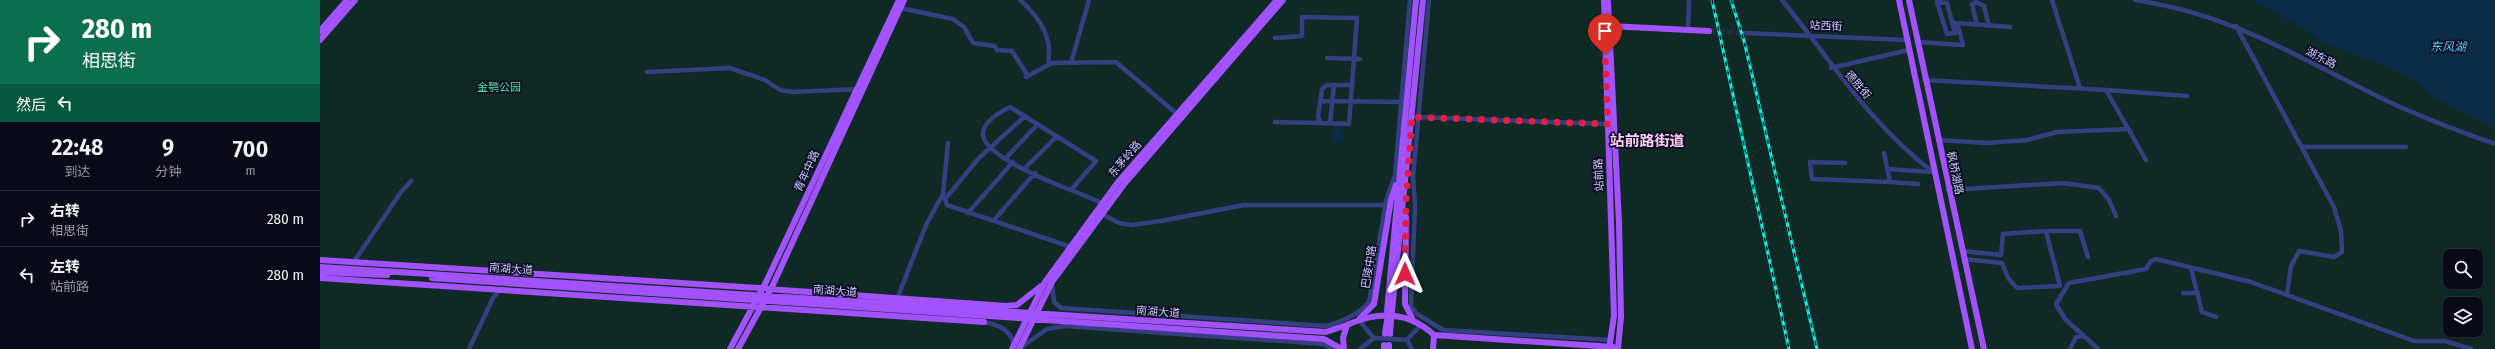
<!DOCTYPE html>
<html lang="zh">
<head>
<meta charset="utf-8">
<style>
  body { margin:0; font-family:"Fira Sans Condensed","Noto Sans SC",sans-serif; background:#171725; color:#f1f3f6; height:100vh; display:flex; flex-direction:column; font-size:15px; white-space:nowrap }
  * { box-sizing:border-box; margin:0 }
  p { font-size:13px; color:#999aa2 }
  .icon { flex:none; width:22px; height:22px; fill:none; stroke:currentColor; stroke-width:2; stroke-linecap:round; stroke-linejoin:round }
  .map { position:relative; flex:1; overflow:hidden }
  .side { display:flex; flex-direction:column; background:#090918; width:320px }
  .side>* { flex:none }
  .guide { background:#0b6e4f; color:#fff; overflow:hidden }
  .controls { position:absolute; left:2123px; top:249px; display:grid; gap:8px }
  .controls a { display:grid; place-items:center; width:40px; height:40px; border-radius:8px; background:#090918; box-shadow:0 2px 6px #0003,0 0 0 1px #292a37; font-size:20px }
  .pin { position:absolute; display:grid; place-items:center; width:34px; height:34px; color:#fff; margin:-41px -17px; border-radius:50% 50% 50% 0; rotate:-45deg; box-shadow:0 0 4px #0007 }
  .pin .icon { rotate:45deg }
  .me { position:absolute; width:44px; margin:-22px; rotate:0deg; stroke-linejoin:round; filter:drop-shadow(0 0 3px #0008) }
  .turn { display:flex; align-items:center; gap:14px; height:84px; padding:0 16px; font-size:18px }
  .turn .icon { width:52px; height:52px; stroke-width:2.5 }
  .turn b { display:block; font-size:28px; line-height:34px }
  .then { display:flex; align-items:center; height:38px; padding:0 16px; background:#0003; gap:8px; font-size:15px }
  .eta { display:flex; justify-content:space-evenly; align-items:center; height:68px; text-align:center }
  .eta b { font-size:24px; font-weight:600; line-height:28px }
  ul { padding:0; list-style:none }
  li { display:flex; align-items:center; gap:12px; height:56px; padding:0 16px; border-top:1px solid #292a37 }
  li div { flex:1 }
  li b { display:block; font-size:15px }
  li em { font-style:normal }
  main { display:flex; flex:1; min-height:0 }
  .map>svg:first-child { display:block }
</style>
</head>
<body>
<main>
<section class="side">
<div class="guide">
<div class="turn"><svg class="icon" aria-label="right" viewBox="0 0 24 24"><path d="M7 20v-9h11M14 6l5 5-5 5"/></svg><div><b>280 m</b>相思街</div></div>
<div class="then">然后<svg class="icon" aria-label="left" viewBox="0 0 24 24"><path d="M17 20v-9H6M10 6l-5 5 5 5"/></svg></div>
</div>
<div class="eta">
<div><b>22:48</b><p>到达</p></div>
<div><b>9</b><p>分钟</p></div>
<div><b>700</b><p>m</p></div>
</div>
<ul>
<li><svg class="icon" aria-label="right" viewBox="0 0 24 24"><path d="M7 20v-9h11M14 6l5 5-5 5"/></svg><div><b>右转</b><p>相思街</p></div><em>280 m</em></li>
<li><svg class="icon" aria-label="left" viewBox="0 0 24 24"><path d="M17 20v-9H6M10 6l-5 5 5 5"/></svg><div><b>左转</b><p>站前路</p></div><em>280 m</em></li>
</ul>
</section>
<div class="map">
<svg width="2175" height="349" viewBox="0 0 2175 349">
  <rect width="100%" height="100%" fill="#0c0c20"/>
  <path fill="#0f2a25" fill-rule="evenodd" d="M0,0H2175V349H0ZM2130,256H2156V282H2130ZM2130,304H2156V330H2130Z"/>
  <path fill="#0a2b45" d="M1932,0H2175V128L2134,109L2111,95L2094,80L2069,68L2003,43L1980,26Z
    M1018,125L1024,127L1022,134L1024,135V140L1019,142L1012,141L1013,126Z"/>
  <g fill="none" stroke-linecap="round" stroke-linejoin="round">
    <path stroke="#292941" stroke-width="6" stroke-dasharray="6 3" stroke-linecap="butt" d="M1389,31L1425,33"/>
    <path stroke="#353e80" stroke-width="4.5" d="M700,0C714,12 728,30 729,49C729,55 728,59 729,65
      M1109,0L1093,177L1095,206L1091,306L1097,314L1123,330L1290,340
      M1462,0C1511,60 1550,125 1613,172
      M1732,0L1760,88
      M1815,0C1912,14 1979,58 2065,100C2101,117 2138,131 2175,144
      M1617,2L1627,3L1635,33L1627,34Z
      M580,8L633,19L644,27L653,43L675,46L677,50L692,51L708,76
      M1632,23H1637
      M1657,25L1652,4L1656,2L1664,6L1669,26
      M1916,26L2014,207L2021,231L2022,252L2014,257L1979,251L1971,266L1967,294
      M1368,30L1369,0
      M1425,33L1586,40
      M955,38L982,36V17L1037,18L1032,85
      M1597,42L1643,45L1637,23L1690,27
      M1007,58L1040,59
      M751,63L769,0
      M1511,68L1589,50
      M327,72L410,68L445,80L460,90L473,92L538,89
      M706,77L732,63L796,62L858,115
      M1604,80L1786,90L1826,160
      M1007,85H1032L1029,124L1000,123L998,116L1002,89Z
      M1786,90L1867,96
      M1000,101L1082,102
      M690,107L776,161L751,190C732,183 665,156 663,135C662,122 680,112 690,107Z
      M704,117L659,158L625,199L627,205L751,247
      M1096,117L1288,124
      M955,122L1000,123
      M1010,123L1014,85
      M1618,140L1667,143L1707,140L1737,132L1809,129
      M1982,147H2086
      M1564,153L1570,182L1598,184
      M686,158L716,126
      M1525,163L1490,162L1492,179L1570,182
      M705,168L736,137
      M1567,169L1612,172
      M751,190L782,203
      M1628,190L1743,183L1779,188L1789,200L1796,216
      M648,213L693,162
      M782,214L799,223L811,225L841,221L924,205H1065
      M674,220L715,173
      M1726,231H1760L1768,257
      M1642,251L1681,255L1683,234L1726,231L1740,286L1697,288L1688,278L1682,263L1644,259
      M33,263L81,192L91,181
      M1871,268L1882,312L1896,317
      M732,284L734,302L741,308L1007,326C1023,321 1038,315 1049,302L1066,201L1075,175L1090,0
      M1863,293H1878
      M577,299L606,225L623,194L628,143
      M664,322C678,325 690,329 694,344
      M1764,336L1745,319L1736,304L1749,283L1826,269L1831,261L1836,259L1931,282L2094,341H2125L2151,349
      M703,346L727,329L744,326L1003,344L1013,349
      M149,349L173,298L180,289
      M1040,349L1054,338L1042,324
      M1092,349L1087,340L1099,327
      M1750,349L1756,337L1764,336L1778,349"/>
    <path stroke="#a352ff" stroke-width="6" d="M1284,0L1294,316L1289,349
      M1579,0L1652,349
      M1589,0L1664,349
      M1288,2L1299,223L1301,317L1298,349
      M1289,26L1389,31
      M0,31L27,0
      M0,40L35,0
      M1086,217L1085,304L1092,318
      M0,260L439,288
      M0,267L1006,332L1027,325
      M0,272L67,275
      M0,278L664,322
      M112,278L1004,339L1022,349
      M448,289L686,306L697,305L721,286
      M1067,311L1096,0
      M1072,311L1103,0
      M1040,318L1054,304L1071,200L1076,185
      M1065,334L1067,320
      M1070,334L1071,320
      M1064,345V349
      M1069,345V349
      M410,349L446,282L579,0
      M418,349L451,289L584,0
      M692,349L725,282L798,182L957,0
      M699,349L732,282L805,183L963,0
      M1024,349L1023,338L1027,325
      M1113,349L1114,335L1293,347"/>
    <defs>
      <path id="rail" d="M1392,0L1469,349
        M1411,0L1424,41L1497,349"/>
    </defs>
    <use href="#rail" stroke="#00f6e7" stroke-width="3"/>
    <use href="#rail" stroke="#0c0c20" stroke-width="1.5" stroke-dasharray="4.5" stroke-linecap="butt"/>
    <path stroke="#353e80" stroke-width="4.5" d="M1054,338L1087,340"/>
    <path stroke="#a352ff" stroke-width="6" d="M439,288H444
      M1027,325C1058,311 1088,311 1114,335"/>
  </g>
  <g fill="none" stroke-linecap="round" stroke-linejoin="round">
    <path stroke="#e11d48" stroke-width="7" stroke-dasharray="0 12.6" d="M1085,274L1086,201L1092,117L1288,124L1285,55"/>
  </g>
  <g text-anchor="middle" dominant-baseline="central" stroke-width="3.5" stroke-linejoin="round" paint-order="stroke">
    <g font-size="11" fill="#cbcdff" stroke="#0c0c20">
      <text transform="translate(1506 26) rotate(3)">站西街</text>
      <text transform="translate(2001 58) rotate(27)">湖东路</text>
      <text transform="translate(1538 85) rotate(49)">德胜街</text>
      <text transform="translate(805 159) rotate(-49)">东茅岭路</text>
      <text transform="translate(487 171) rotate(-65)">青年中路</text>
      <text transform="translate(1635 173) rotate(78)">枫桥湖路</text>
      <text transform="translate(1279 175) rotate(-93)">站前路</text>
      <text transform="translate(1049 267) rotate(-81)">巴陵中路</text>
      <text transform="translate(191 269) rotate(4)">南湖大道</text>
      <text transform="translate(515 291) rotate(4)">南湖大道</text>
      <text transform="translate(838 312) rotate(4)">南湖大道</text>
    </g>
    <g font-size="11" fill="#53e2a8" stroke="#0c0c20">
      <text x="179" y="87">金鹗公园</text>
    </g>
    <g font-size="12" font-style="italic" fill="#59ccff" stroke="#0c0c20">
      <text x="2128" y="47">东风湖</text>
    </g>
    <g font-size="15" font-weight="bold" fill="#ffcdf5" stroke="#0c0c20">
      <text x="1327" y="141">站前路街道</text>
    </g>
  </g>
</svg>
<div class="controls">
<a><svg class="icon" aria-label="search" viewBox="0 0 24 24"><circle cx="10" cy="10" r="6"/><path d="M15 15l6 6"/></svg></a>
<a><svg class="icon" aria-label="layers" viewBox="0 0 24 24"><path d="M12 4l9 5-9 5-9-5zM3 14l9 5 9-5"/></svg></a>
</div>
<div class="pin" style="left:1285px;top:55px;background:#d93025"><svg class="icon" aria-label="arrive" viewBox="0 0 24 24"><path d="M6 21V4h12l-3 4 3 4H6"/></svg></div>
<svg class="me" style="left:1085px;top:274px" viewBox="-20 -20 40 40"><path d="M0-17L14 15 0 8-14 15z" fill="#e11d48" stroke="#fff" stroke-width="4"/></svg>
</div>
</main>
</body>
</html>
